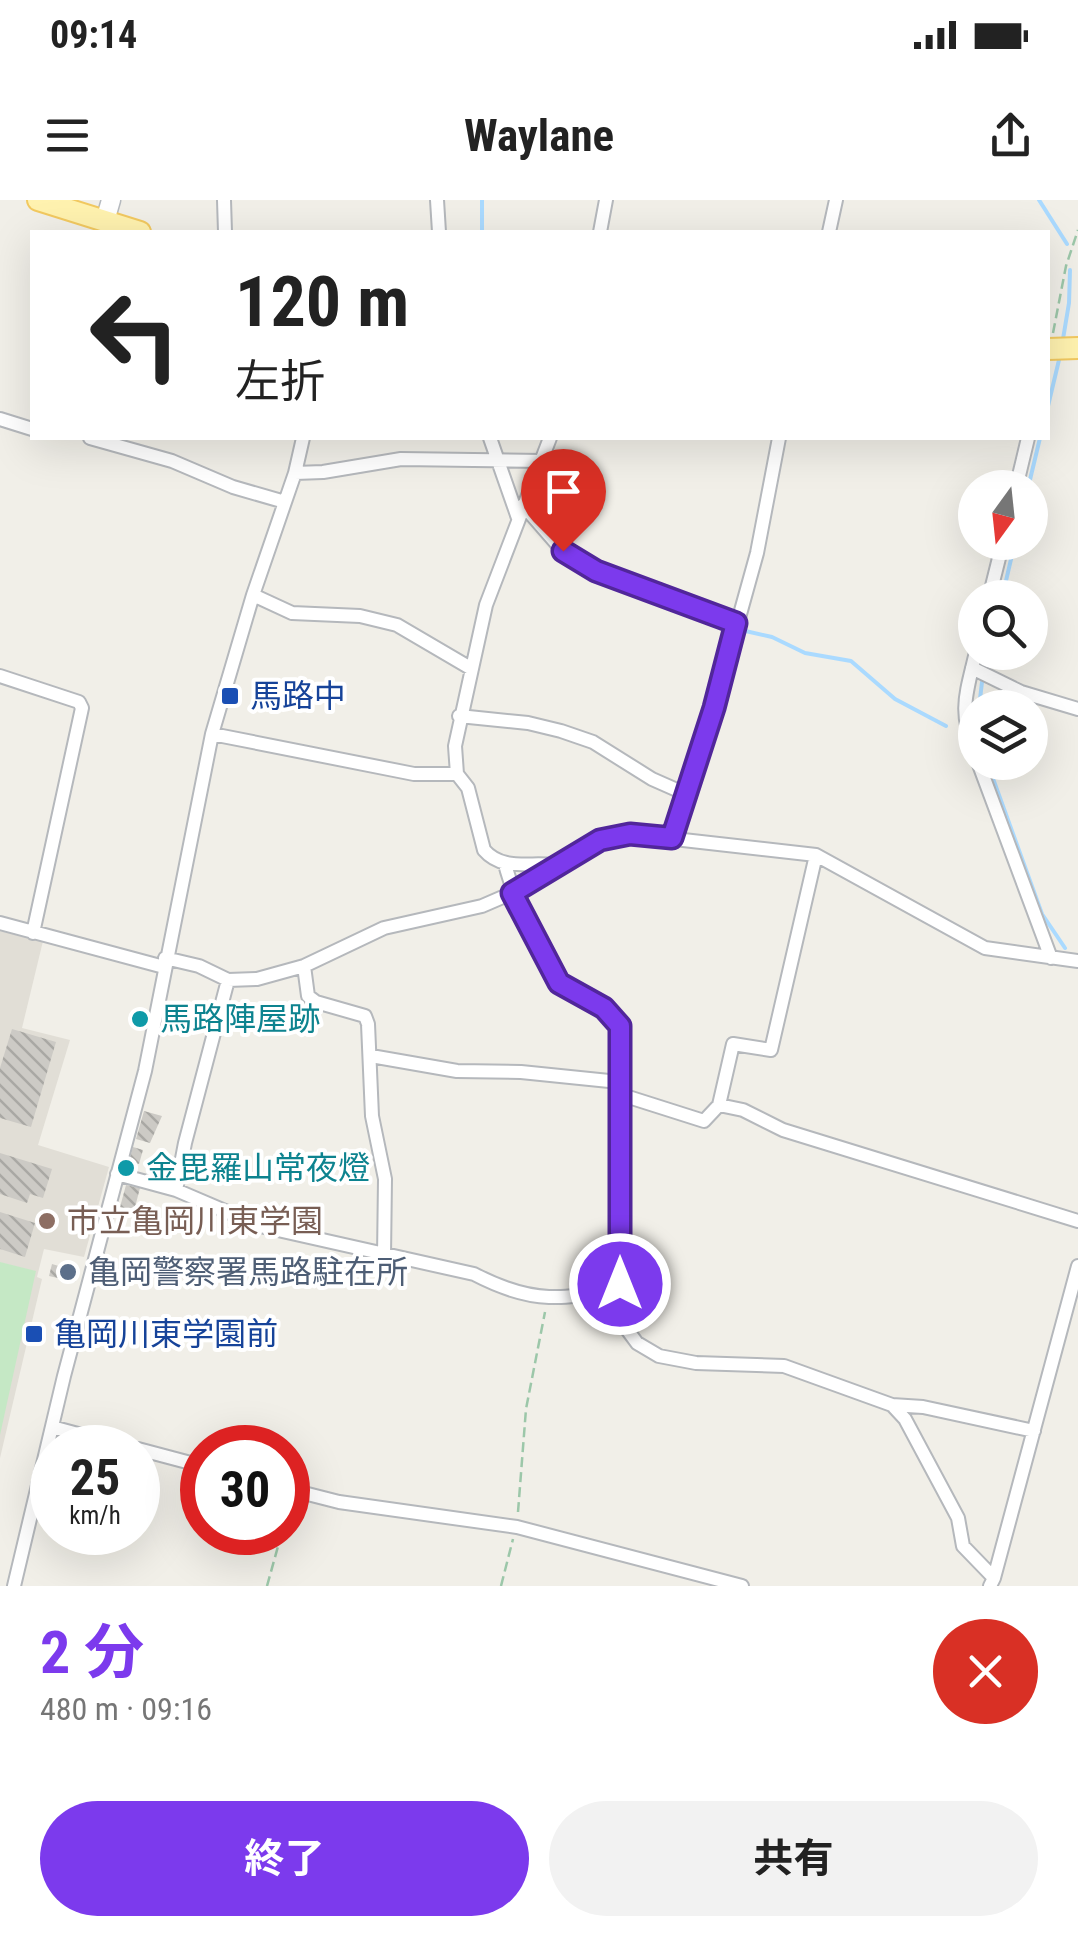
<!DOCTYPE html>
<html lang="ja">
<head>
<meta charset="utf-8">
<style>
  body { margin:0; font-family:"Roboto Condensed","Noto Sans JP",sans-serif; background:#f2f2f2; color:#222; height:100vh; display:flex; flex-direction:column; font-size:38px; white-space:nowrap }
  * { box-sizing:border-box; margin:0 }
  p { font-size:32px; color:#767676 }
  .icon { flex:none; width:55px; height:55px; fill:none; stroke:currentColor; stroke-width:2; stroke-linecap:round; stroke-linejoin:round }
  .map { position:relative; height:1386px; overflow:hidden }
  .details { display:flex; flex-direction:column; background:#fff; flex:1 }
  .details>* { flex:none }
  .guide { position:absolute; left:30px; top:30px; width:1020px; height:210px; border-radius:0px; box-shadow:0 10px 40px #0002; background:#fff; color:#222; overflow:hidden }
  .needle { width:65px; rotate:195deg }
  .buttons { position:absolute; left:958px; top:270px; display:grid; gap:20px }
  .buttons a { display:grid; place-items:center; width:90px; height:90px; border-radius:50%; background:#fff; box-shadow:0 10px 40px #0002; font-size:50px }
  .speed { position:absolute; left:30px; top:1225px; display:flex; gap:20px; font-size:50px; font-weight:700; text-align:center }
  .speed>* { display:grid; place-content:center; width:130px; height:130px; border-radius:50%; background:#fff; box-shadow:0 10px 40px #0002; line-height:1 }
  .speed small { font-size:25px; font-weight:400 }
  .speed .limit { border:15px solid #d22; background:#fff; color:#111 }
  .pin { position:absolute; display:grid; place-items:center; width:85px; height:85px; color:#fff; margin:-102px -42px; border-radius:50% 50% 50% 0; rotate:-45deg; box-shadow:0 0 10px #0007 }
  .pin .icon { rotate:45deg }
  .me { position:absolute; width:110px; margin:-55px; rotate:0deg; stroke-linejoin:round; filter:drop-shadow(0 0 8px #0008) }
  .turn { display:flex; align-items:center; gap:35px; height:210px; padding:0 40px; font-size:45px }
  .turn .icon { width:130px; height:130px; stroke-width:2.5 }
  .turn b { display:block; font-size:70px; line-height:85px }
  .round { display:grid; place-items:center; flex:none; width:105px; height:105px; border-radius:52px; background:#f2f2f2 }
  .head { display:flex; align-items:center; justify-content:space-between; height:170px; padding:0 40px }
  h1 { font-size:60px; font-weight:700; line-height:75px; color:#7c3aed }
  .cta { display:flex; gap:20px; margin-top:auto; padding:20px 40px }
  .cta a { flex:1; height:115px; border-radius:60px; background:#7c3aed; color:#fff; font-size:40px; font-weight:700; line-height:115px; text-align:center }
  .cta a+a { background:#f2f2f2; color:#222 }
  .status { display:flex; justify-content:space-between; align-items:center; height:70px; padding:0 50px; background:#fff; direction:ltr }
  .status svg { height:28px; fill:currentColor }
  header { display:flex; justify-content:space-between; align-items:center; height:130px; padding:0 40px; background:#fff; font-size:45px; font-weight:700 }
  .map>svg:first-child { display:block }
</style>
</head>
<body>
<div class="status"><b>09:14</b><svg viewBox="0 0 49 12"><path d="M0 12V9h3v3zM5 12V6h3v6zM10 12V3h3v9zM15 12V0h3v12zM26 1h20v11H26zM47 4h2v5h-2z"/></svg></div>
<header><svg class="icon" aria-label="menu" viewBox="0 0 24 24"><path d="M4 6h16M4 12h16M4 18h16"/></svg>Waylane<svg class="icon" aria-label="share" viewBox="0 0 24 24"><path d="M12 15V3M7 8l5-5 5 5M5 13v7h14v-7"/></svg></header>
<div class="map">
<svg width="1078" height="1386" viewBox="0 0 1078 1386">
  <defs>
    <pattern id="building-back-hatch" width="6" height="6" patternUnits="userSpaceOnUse" patternTransform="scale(2.5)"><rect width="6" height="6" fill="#cccac5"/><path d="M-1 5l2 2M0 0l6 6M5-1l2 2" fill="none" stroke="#a9a8a4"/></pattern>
  </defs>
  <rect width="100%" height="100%" fill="#f1efe8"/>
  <path fill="#e1ded6" d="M0,731L43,741L22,828L70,840L38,945L109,967L84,1057L44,1049L37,1077L42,1079L0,1258Z"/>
  <path fill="#c5e8c5" d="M0,1062L36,1071L0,1235Z"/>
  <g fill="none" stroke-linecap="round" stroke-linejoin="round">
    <path stroke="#aadaff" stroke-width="4" d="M482,0V32
      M1039,0L1067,44
      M1063,139L1069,103L1070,70
      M1048,206L1059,160
      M1028,288L1040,238
      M1002,398L1015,342
      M695,414L728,427
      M741,430L772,437L805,453L851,461L895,499L946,526
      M987,460L988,452
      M979,508L982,482
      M987,562L1042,714L1065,748"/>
  </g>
  <path fill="url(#building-back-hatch)" d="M12,829L56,842L31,927L0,918V868Z
    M144,911L162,916L150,943L136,939Z
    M133,947L143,950L139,964L129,961Z
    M0,953L52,969L43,998L30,994L27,1003L0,994Z
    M126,985L140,988L134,1011L120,1007Z
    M0,1012L35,1023L25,1057L0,1049Z
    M63,1063L79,1067L75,1082L49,1076L52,1064L62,1067Z"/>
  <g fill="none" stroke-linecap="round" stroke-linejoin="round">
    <defs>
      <path id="street" d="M224,0L225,32
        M437,0L439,32
        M600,32L606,0
        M829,32L836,0
        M0,219L32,229
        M90,238L172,261L233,287L285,302
        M490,238L518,318
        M550,238L486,405L455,546L457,574L468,588L484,650C502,671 529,662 554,665
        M295,273L323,272L401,259L542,261
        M1016,288L1028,238
        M523,305L563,351L597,371L737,423
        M253,395L292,413L360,416L397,425L472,469
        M989,398L1003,342
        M972,468L1021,492L1078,509
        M0,476L79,502L82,508L33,733
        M459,516L528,523L561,531L593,542L652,579L686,594
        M212,534L414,574H457
        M975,555C959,509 965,498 976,452
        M978,562L1051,758
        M672,638L714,508L757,353L779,238
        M505,664C511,688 545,772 563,785C586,802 599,801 621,826L620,1084L611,1100
        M0,723L164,767
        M165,758L199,766L228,780L257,779L304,766L384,728L482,706L512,693L599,640L630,634L816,655L985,748L1078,761
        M304,766L308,796L316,802L365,816L368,824L372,916L385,979L384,1056
        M371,856L457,871L521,872L619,882
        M619,894L704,921L719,905L733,844L771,850L816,655
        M719,905L743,910L783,930L1078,1021
        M117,974L176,990L260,1026L474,1074C497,1086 522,1096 549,1097C572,1098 589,1091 611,1100L620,1120L637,1143L659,1156L696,1163L784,1166L892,1205L923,1207L1034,1231
        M176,990L185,943L228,780
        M892,1205L905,1219L958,1318L963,1346L994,1378L990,1386
        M52,1227L130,1248
        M138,1249L202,1266
        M288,1289L339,1302L517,1327L742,1386
        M994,1378L1078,1066
        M14,1386L64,1176L145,871L212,534L253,395L295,273L303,238"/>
      <path id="secondary" d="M105,21L111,0"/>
      <path id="primary" d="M38,0L140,32
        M1048,149L1078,148"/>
    </defs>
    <use href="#street" stroke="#b5b8bc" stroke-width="16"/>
    <use href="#secondary" stroke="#b6babf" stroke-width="21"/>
    <use href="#primary" stroke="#f2c960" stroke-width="24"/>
    <path stroke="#9cc7a9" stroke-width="2.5" stroke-dasharray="10 5" stroke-linecap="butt" d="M1053,133L1066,66L1078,30
      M288,1310L290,1301
      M518,1312L526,1209L545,1112
      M267,1386L282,1332
      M501,1386L513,1339"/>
    <use href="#street" stroke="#fff" stroke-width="12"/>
    <use href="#secondary" stroke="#fff" stroke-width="18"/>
    <use href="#primary" stroke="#fff2af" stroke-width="20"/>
  </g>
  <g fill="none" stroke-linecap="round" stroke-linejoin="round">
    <defs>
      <path id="route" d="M563,351L596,371L736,423L714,508L672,638L630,634L600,640L512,693L559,783L604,808L620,826V1084"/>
    </defs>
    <use href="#route" stroke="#51269a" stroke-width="25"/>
    <use href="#route" stroke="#7c3aed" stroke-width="18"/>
  </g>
  <g fill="#1a4fb4" stroke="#fff" stroke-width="4">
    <rect x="220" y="486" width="20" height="20" rx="5"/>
    <rect x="24" y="1124" width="20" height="20" rx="5"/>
  </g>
  <g fill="#0f9aa8" stroke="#fff" stroke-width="4">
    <circle cx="140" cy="819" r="10"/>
    <circle cx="126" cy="968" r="10"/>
  </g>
  <circle fill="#8d6e63" stroke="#fff" stroke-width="4" cx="47" cy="1021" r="10"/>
  <circle fill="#5c6f8a" stroke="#fff" stroke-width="4" cx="68" cy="1072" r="10"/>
  <g text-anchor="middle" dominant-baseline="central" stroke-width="8" stroke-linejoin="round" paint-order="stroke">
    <g font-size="32" fill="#164399" stroke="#fff" text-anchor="start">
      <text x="250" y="496">馬路中</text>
      <text x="54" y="1134">亀岡川東学園前</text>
    </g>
    <g font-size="32" fill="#0d838f" stroke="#fff" text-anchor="start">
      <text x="160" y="819">馬路陣屋跡</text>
      <text x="146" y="968">金毘羅山常夜燈</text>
    </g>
    <g font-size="32" fill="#785e54" stroke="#fff" text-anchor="start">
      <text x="67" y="1021">市立亀岡川東学園</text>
    </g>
    <g font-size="32" fill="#4e5e75" stroke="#fff" text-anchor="start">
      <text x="88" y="1072">亀岡警察署馬路駐在所</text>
    </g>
  </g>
</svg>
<div class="buttons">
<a><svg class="needle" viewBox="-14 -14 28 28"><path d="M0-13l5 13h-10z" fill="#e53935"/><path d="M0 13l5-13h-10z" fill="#767676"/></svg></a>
<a><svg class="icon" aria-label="search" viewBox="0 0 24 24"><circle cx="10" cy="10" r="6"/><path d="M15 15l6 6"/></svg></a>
<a><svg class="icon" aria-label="layers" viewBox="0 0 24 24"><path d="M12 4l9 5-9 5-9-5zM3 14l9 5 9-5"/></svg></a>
</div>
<div class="speed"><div>25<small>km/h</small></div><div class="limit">30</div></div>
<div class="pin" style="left:563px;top:351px;background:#d93025"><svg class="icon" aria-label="arrive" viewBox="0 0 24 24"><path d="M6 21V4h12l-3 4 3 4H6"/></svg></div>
<svg class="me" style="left:620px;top:1084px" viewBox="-20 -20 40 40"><circle r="17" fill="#7c3aed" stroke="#fff" stroke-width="3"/><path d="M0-11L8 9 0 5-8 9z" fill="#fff"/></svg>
<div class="guide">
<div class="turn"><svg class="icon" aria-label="left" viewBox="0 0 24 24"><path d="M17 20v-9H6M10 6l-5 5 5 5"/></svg><div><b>120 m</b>左折</div></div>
</div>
</div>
<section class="details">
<div class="head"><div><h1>2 分</h1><p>480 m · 09:16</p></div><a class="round" style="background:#d93025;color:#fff"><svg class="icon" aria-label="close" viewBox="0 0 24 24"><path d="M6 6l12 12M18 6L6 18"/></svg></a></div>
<div class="cta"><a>終了</a><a>共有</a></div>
</section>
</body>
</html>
